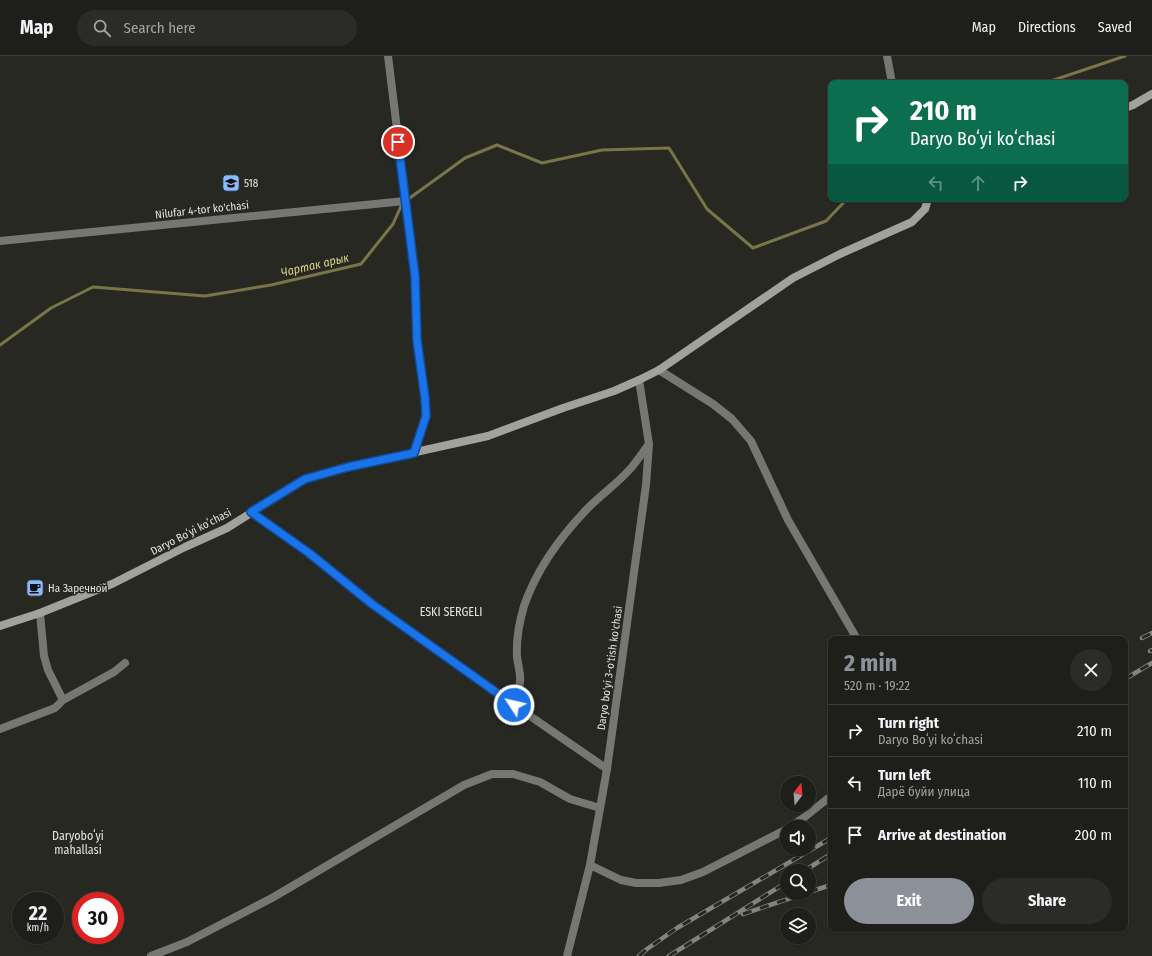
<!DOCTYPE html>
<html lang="en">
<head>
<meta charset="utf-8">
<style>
  body { margin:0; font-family:"Fira Sans Condensed",sans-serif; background:#2b2b27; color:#f1f3f6; height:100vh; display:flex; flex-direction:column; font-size:15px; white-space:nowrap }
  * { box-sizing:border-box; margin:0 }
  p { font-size:13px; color:#a1a2a2 }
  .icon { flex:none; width:22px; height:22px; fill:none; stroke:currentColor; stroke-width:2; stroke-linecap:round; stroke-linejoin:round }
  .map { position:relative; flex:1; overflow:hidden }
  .side { position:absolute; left:828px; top:580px; width:300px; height:296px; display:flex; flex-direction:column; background:#1e1e1a; border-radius:8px; box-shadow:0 1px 3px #0004,0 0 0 1px #3c3c39 }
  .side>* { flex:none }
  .top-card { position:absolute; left:828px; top:24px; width:300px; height:122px; border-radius:8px; box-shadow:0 1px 3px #0004,0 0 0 1px #3c3c39; background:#0b6e4f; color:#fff; overflow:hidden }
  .needle { width:26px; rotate:16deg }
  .buttons { position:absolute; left:780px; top:720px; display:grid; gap:8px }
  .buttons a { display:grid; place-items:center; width:36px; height:36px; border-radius:50%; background:#1e1e1a; box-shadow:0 1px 3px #0004,0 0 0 1px #3c3c39; font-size:20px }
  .speed { position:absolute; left:12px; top:836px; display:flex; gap:8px; font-size:20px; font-weight:700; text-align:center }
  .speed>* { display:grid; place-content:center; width:52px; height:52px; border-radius:50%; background:#1e1e1a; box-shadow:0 1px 3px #0004,0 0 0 1px #3c3c39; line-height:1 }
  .speed small { font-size:10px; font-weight:400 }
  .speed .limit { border:6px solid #d22; background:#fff; color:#111 }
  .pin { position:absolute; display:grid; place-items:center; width:34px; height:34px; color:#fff; margin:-17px; border:2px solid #fff; border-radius:50%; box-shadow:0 1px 4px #0007 }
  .me { position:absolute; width:44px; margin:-22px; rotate:305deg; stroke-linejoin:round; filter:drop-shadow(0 0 3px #0008) }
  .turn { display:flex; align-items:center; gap:14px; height:84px; padding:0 16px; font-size:18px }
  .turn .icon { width:52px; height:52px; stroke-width:2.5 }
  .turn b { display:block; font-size:28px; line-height:34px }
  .lanes { display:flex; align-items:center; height:38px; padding:0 16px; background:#0003; justify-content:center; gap:20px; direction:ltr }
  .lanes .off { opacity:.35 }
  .round { display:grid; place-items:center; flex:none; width:42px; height:42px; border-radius:21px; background:#2b2b27 }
  .summary { display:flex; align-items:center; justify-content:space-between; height:68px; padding:0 16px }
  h1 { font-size:24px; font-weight:700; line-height:30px; color:#8c9099 }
  .cta { display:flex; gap:8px; margin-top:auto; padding:8px 16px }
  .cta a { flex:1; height:46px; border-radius:24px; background:#8c9099; color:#fff; font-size:16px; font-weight:700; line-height:46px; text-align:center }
  .cta a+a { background:#2b2b27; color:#f1f3f6 }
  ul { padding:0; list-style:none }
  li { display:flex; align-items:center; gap:12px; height:52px; padding:0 16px; border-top:1px solid #3c3c39 }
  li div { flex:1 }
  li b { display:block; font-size:15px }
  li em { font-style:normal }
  header { display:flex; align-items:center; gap:24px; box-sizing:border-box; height:56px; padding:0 20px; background:#1e1e1a; border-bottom:1px solid #3c3c39 }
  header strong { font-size:19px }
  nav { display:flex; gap:22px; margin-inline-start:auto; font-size:14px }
  .search { width:280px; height:36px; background:#2b2b27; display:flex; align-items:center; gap:10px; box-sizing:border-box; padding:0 14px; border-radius:22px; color:#a1a2a2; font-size:15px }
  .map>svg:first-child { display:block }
</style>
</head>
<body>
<header>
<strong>Map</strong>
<div class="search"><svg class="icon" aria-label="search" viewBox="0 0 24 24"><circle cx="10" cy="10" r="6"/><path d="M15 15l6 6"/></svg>Search here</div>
<nav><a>Map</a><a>Directions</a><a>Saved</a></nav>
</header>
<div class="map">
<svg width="1152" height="900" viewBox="0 0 1152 900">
  <rect width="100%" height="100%" fill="#282823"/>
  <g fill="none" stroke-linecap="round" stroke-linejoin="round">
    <path stroke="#787647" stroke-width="3" d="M1045,27L1125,0
      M407,144L465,102L497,89L542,107L602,94L669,92L707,153L753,192L826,165L847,143
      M0,289L51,252L93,231L205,240L271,229L361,208L393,168L402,148"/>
    <path stroke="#767673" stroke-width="8" d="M388,0L415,220L417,284L425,342L426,360L414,397
      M887,0L892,27
      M0,185L405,145
      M659,314L713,348L732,363L751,385L788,464L857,583
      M251,456L309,497L372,548L514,649L607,713
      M40,557L44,600L48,614L63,644
      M514,649C516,641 520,633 520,625C521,617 518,610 517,601C516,584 519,567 524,550C537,512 560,481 588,452C602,438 618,427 631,412C637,405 643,396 649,388
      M0,673L55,652L63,644L114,616L125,607
      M790,771L806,760L831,740
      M590,809L621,824L636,827H659L681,824L703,816L787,773
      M151,900L187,886L272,842L464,729L492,718H513L540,726L570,743L600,752
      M567,900L590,809L607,713L646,429L649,388L639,324"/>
    <path stroke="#a2a29d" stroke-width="8" d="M1125,52L1133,49L1152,38
      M0,570L40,557L112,528L185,491L227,472L305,423L348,411L488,380L563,352L614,335L639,324L659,314L793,222L840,198L912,166L925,153L928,143"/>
    <defs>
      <path id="rail" d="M1142,582L1152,577
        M1150,595L1152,594
        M1125,623L1152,607
        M804,815L831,798
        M809,836L831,829
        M743,858L806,837
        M639,900L647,893L677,872L831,782
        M669,900L787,826"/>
    </defs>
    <use href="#rail" stroke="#83837f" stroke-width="4.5"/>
    <use href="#rail" stroke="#282823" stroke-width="3" stroke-dasharray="9" stroke-linecap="butt"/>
  </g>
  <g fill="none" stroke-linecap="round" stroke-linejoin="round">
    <defs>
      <path id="route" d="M398,86L415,220L417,284L425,342L426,360L414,397L348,411L305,423L251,456L309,497L372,548L514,649"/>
    </defs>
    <use href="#route" stroke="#114b97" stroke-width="10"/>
    <use href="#route" stroke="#1a73e8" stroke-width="7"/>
  </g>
  <defs>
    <symbol id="school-square" viewBox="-11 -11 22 22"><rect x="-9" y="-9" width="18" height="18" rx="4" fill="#89bafc" stroke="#282823"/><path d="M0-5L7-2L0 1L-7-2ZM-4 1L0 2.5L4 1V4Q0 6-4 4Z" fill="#111"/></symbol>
    <symbol id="cafe-square" viewBox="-11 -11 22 22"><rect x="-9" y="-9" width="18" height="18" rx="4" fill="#89bafc" stroke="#282823"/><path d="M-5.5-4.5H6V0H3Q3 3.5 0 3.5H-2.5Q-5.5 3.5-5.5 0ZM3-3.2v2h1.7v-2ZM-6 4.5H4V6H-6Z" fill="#111"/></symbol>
  </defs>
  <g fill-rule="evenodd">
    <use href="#school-square" x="221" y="117" width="20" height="20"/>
    <use href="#cafe-square" x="25" y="522" width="20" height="20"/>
  </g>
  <g text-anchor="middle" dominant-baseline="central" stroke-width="3" stroke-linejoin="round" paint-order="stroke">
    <g font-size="11" fill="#e1e1de" stroke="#282823" text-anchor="start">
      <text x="244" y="127">518</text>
      <text x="48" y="532">На Заречной</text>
    </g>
    <g font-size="11" fill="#e1e1de" stroke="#282823">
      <text transform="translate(202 154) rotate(-6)">Nilufar 4-tor ko'chasi</text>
      <text transform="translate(191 476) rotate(-27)">Daryo Boʻyi koʻchasi</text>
      <text transform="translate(610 612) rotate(-82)">Daryo bo'yi 3-o'tish ko'chasi</text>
    </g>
    <g font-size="12" font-style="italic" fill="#d5d186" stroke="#282823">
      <text transform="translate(315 209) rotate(-13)">Чартак арык</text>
    </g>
    <g font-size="12" fill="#e1e1de" stroke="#282823">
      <text x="451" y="556">ESKI SERGELI</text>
      <text x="78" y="780">Daryoboʻyi<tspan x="78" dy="14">mahallasi</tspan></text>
    </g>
  </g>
</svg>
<div class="buttons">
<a><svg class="needle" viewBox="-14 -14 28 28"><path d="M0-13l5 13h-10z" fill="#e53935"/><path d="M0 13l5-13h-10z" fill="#a1a2a2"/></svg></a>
<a><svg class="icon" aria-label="sound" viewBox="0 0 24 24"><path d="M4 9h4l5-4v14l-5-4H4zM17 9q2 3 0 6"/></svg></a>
<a><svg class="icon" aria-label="search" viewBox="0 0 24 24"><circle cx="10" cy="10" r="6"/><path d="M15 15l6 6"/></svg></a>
<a><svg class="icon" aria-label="layers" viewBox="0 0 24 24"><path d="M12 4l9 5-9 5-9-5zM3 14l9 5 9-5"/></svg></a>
</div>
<div class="speed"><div>22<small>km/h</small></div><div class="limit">30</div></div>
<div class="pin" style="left:398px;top:86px;background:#d93025"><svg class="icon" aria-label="arrive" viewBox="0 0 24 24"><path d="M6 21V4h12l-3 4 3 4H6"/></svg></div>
<svg class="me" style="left:514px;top:649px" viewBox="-20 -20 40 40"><circle r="17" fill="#1a73e8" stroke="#fff" stroke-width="3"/><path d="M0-11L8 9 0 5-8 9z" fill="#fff"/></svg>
<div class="top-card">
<div class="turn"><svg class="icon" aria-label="right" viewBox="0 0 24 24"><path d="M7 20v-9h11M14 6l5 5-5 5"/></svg><div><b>210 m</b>Daryo Boʻyi koʻchasi</div></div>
<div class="lanes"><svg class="icon off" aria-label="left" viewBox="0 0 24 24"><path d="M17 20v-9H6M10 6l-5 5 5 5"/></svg><svg class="icon off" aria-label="ahead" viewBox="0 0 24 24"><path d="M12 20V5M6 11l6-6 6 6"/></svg><svg class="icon" aria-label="right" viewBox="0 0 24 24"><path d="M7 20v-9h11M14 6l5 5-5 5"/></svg></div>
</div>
<section class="side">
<div class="summary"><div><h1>2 min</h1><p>520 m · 19:22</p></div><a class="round"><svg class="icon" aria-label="close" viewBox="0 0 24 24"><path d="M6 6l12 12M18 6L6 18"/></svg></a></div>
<ul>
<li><svg class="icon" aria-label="right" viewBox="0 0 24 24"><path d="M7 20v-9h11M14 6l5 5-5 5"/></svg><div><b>Turn right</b><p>Daryo Boʻyi koʻchasi</p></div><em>210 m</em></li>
<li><svg class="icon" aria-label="left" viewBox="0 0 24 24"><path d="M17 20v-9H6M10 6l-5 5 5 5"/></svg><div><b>Turn left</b><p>Дарё буйи улица</p></div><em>110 m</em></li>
<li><svg class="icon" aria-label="arrive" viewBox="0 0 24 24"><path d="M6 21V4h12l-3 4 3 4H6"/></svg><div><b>Arrive at destination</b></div><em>200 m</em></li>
</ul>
<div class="cta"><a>Exit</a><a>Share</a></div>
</section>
</div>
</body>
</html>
